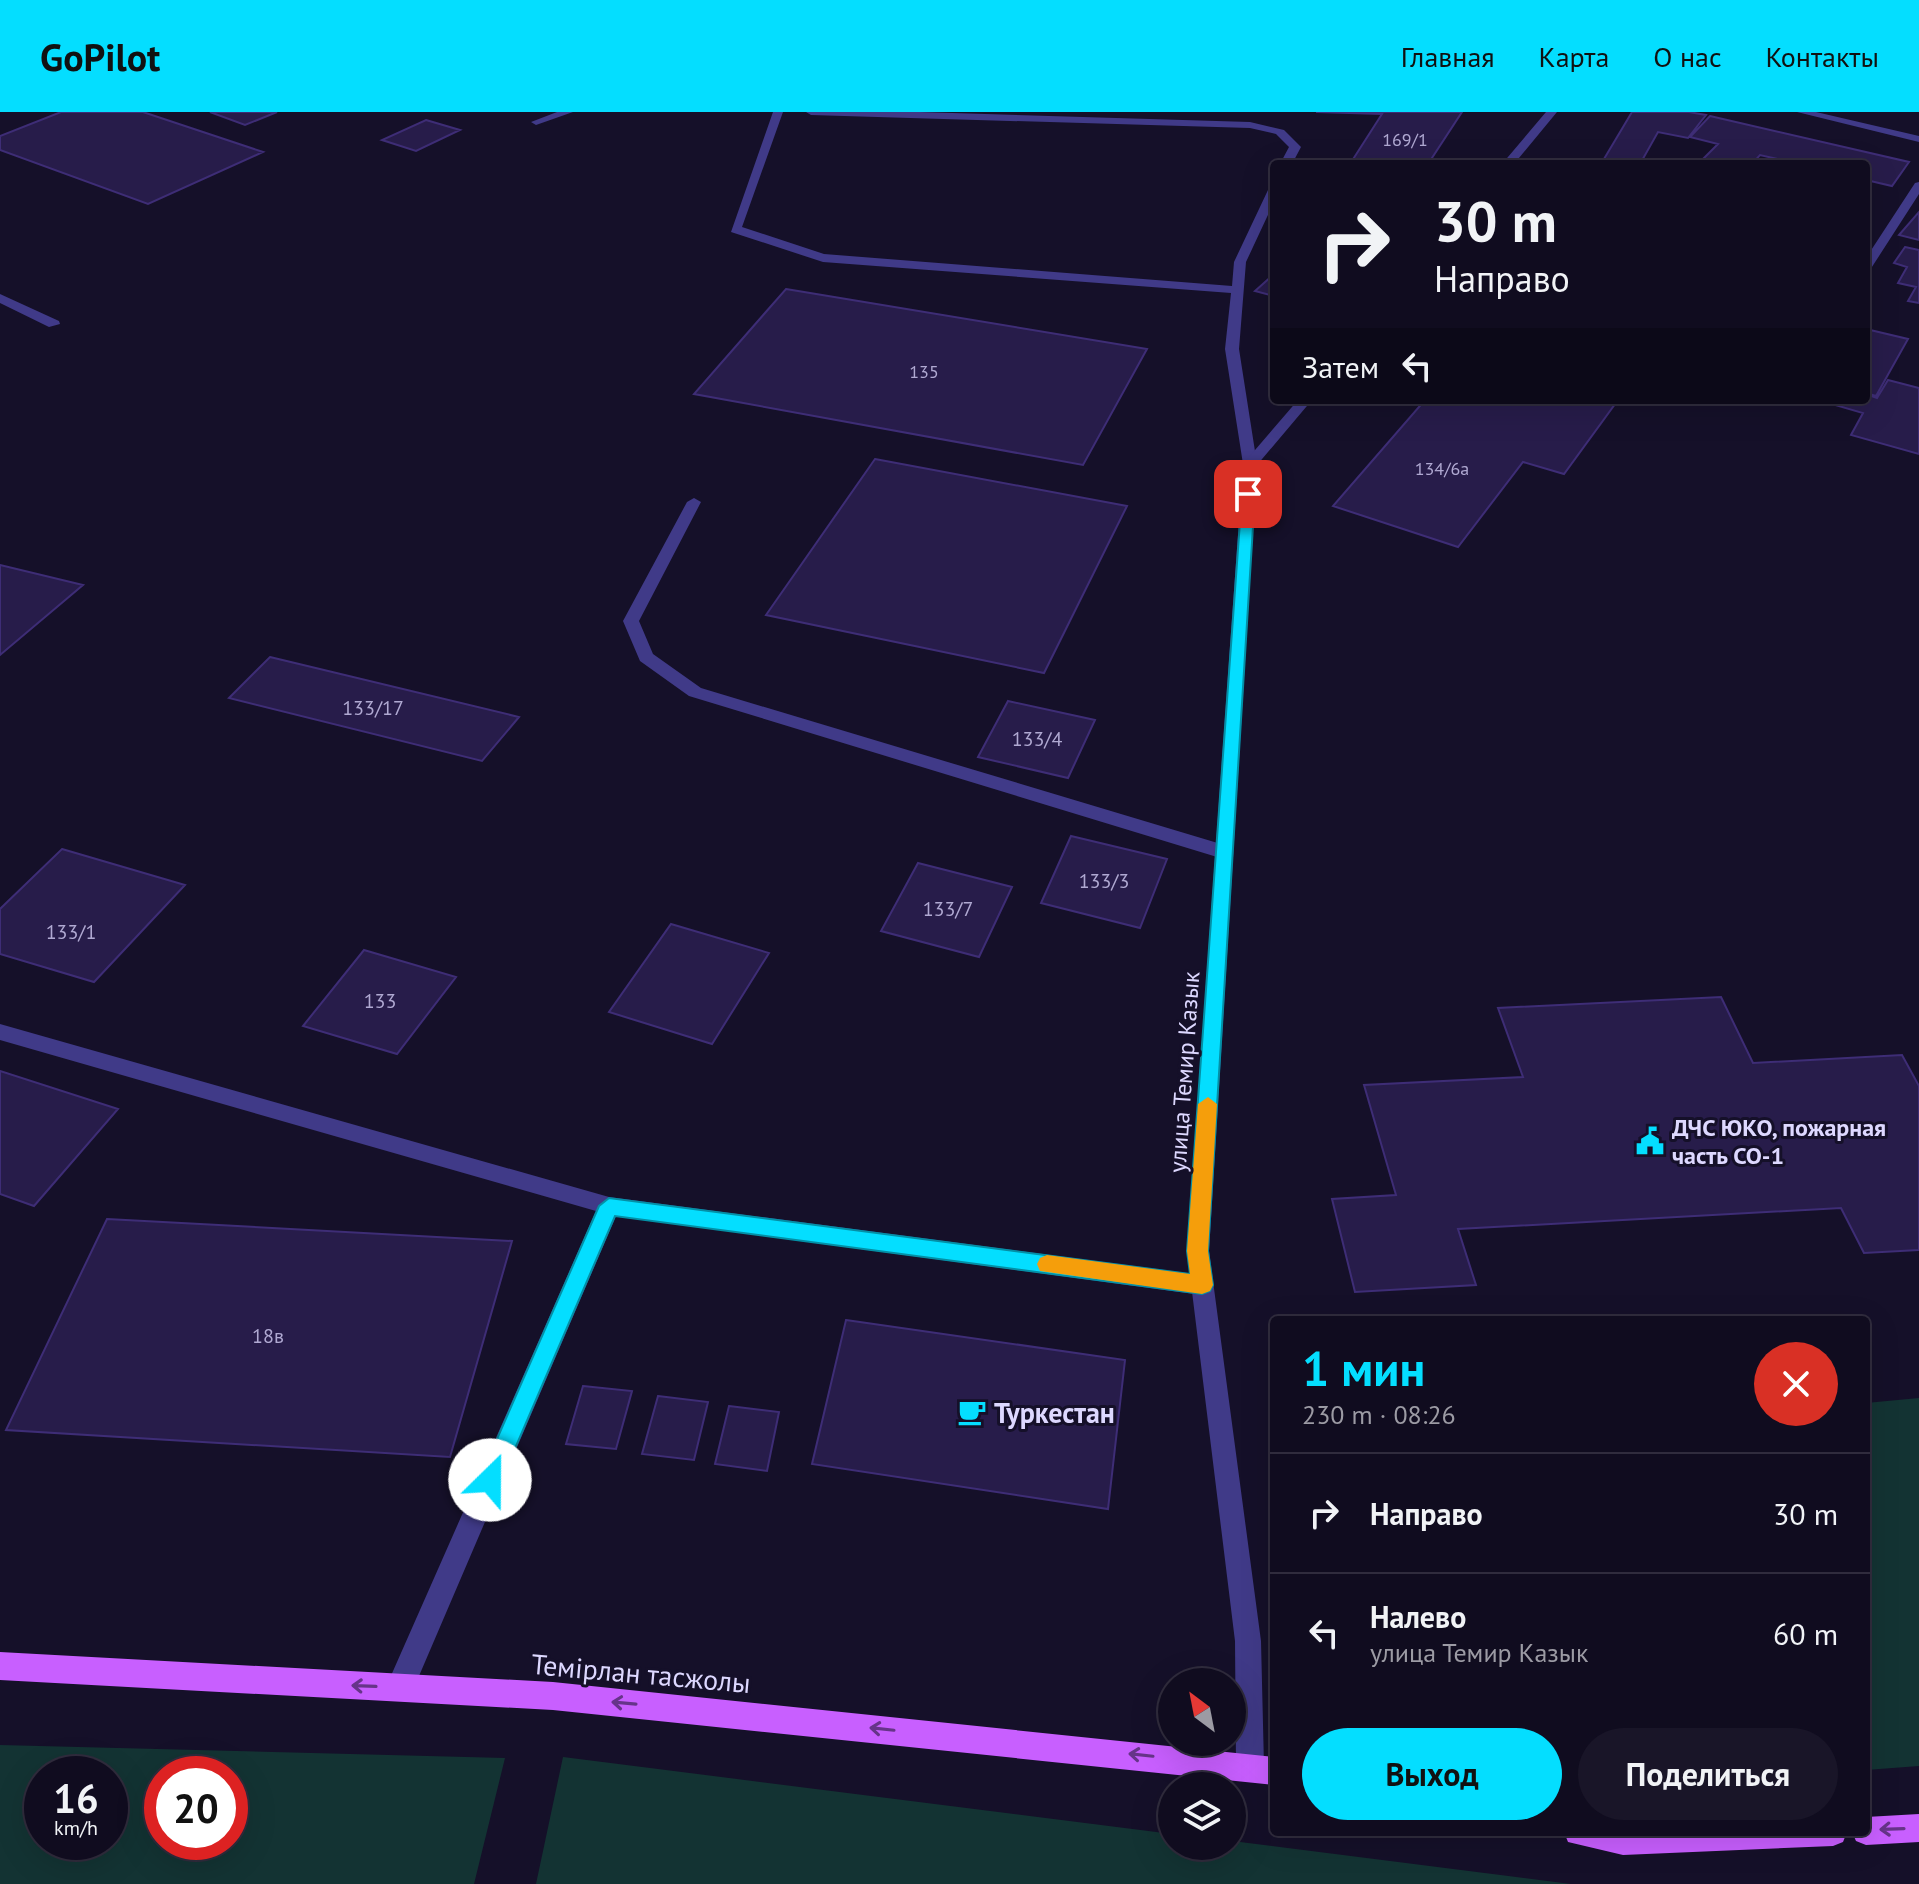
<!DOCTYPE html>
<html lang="ru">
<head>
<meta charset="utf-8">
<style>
  body { margin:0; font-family:"PT Sans",sans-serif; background:#191528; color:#f1f3f6; height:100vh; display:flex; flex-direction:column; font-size:30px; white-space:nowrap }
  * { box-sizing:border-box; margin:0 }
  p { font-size:26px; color:#9c9ba4 }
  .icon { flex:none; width:44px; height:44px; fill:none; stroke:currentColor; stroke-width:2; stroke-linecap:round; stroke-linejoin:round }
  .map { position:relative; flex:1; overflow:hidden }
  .sheet { position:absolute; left:1270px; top:1204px; width:600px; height:520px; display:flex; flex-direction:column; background:#100c1f; border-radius:8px; box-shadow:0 8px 32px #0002,0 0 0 2px #302c3d }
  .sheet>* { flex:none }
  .top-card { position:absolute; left:1270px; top:48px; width:600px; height:244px; border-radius:8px; box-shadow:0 8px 32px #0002,0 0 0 2px #302c3d; background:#100c1f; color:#f1f3f6; overflow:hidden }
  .needle { width:52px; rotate:328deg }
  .tools { position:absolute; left:1158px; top:1556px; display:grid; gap:16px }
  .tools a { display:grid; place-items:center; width:88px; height:88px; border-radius:50%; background:#100c1f; box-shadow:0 8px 32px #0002,0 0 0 2px #302c3d; font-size:40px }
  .speed { position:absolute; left:24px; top:1644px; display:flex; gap:16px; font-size:40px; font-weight:700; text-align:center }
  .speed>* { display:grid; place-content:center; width:104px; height:104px; border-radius:50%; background:#100c1f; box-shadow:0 8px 32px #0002,0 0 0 2px #302c3d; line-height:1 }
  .speed small { font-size:20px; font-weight:400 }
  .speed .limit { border:12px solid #d22; background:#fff; color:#111 }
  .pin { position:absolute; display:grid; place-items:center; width:68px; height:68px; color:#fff; margin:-34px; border-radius:16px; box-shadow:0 4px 12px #0006 }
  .me { position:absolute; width:88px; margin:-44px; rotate:23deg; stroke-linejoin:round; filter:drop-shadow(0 0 6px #0008) }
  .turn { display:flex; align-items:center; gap:28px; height:168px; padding:0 32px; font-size:36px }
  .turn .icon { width:104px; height:104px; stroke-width:2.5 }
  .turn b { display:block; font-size:56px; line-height:68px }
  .then { display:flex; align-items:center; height:76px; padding:0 32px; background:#0003; gap:16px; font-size:30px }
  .round { display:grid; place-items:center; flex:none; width:84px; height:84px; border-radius:42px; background:#191528 }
  .head { display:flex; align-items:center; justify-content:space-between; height:136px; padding:0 32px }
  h1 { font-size:48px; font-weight:700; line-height:60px; color:#04deff }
  .action { display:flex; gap:16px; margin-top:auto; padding:16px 32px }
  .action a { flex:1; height:92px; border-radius:48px; background:#04deff; color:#111; font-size:32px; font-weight:700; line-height:92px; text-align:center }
  .action a+a { background:#191528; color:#f1f3f6 }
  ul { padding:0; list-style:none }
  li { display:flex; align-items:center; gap:24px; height:120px; padding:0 32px; border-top:2px solid #302c3d }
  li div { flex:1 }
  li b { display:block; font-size:30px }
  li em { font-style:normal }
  header { display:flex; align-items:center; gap:48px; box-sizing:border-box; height:112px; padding:0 40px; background:#04deff; color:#111 }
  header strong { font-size:38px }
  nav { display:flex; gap:44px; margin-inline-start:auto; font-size:28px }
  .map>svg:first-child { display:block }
</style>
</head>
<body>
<header>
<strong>GoPilot</strong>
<nav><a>Главная</a><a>Карта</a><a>О нас</a><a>Контакты</a></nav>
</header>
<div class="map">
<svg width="1919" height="1772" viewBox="0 0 1919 1772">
  <rect width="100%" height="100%" fill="#151029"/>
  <path fill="#133333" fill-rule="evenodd" d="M1919,1286V1654L1866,1658V1291Z
    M0,1633L505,1646L474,1772H0ZM42,1662H110V1730H42ZM162,1662H230V1730H162Z
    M563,1645L1172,1722V1734H1232V1729L1571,1772H536Z"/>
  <path fill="#271c4a" stroke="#3e2d76" stroke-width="2" d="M61,0H143L263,40L148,92L0,38V24Z
    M210,0H277L245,13Z
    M1316,0H1462L1428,52H1350L1382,2Z
    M1632,0H1689L1706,3L1688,26L1658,20L1640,52H1601Z
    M1710,4L1909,50L1892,74L1866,68V52H1799L1760,43L1752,52H1722L1703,47L1718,32L1690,25Z
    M426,8L460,18L416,39L382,28Z
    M1919,100V128L1899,123Z
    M1905,135L1919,138V191L1908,189L1916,175L1898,171L1907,155L1894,151Z
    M1274,162V184L1255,179Z
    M786,177L1147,237L1083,353L694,282Z
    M1866,217L1908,227L1876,284L1866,281Z
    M1888,268L1919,276V342L1851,323L1863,301L1835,293L1838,288H1866V282L1877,286Z
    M1425,288H1618L1564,362L1523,350L1458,435L1333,394Z
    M875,347L1127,394L1044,561L766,503Z
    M0,453L83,473L0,543Z
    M270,545L519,605L482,649L229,586Z
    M1008,589L1095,608L1068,666L978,645Z
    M1071,724L1167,747L1140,816L1041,791Z
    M62,737L185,773L94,870L0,842V797Z
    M918,751L1012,775L979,845L881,819Z
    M671,812L769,841L712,932L609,900Z
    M364,838L456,865L397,942L303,914Z
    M1721,885L1753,951L1902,943L1919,974V1138L1864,1141L1841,1096L1458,1117L1476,1173L1355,1180L1332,1087L1396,1083L1364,973L1523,965L1498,896Z
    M0,959L118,997L34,1094L0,1082Z
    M107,1107L512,1129L450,1345L6,1318Z
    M846,1208L1125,1248L1108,1397L812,1352Z
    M583,1274L632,1279L616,1337L566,1332Z
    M658,1284L708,1290L694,1348L642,1342Z
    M729,1294L779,1300L767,1359L715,1352Z"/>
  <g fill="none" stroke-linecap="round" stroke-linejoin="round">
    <path fill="#403a88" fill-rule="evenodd" d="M773,0H783L742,115L824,142L1232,174L1234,150L1268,78L1274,75V90L1246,150L1239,237L1257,352L1255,355L1243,352L1225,237L1231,181L823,150L731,120Z
      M806,0H920L1250,10L1284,18L1301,35L1292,52H1280L1289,35L1276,22L1250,16L811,3Z
      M1919,70V82L1870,158L1866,159V146L1915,71Z
      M694,386L701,390L639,509L653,542L701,576L1231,735L1233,740L1231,745H1217L689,584L640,549L623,509L687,390Z
      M0,912L609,1085L1202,1163L1210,1166L1214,1173L1210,1180L1202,1183L616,1104L410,1585L400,1589L390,1585L386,1575L596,1099L0,928Z"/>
    <path fill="#403a88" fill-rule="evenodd" d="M557,0H573L536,13L531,10Z
      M1546,0H1557L1514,52H1502Z
      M1797,0H1816L1919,24V30Z
      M0,182L59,209L60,212L49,215L0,191Z
      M1298,288H1312L1257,353L1209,1139L1261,1529L1264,1654L1260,1664L1250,1668L1240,1664L1236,1654L1235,1529L1187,1139L1243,352Z"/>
    <path fill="#c85fff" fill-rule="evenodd" d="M0,1540L553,1570L1274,1645V1673L553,1598L0,1568Z
      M1919,1702V1730L1866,1733L1856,1729L1852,1720H1866V1705Z
      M1564,1720H1847L1843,1730L1833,1734L1623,1743L1568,1730Z"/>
  </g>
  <defs><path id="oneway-shaft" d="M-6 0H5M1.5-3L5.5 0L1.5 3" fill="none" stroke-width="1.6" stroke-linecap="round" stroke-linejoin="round" transform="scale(2)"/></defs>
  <g stroke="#663489">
    <use href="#oneway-shaft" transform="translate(364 1574) rotate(-178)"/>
    <use href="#oneway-shaft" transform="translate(624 1591) rotate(-175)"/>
    <use href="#oneway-shaft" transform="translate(882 1617) rotate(-174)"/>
    <use href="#oneway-shaft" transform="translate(1141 1643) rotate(-174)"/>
    <use href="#oneway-shaft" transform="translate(1892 1717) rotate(178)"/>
  </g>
  <path fill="#04deff" stroke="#0390a6" stroke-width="2" d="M1248,378L1255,382L1208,1139L1213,1173L1210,1179L1202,1182L615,1104L498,1376L490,1379L482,1376L479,1368L599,1094L609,1086L1190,1162L1187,1139L1242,382Z"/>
  <path fill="#f59e0b" d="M1208,985L1217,992L1208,1139L1213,1173L1210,1179L1202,1182L1040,1159L1037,1152L1040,1146L1047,1143L1190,1162L1187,1139L1198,992Z"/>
  <defs>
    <symbol id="civic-bare" viewBox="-9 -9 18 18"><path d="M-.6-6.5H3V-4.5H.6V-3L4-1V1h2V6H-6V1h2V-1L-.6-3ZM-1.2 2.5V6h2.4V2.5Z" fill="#04deff" stroke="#151029" stroke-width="2.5" paint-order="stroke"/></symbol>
    <symbol id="cafe-bare" viewBox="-9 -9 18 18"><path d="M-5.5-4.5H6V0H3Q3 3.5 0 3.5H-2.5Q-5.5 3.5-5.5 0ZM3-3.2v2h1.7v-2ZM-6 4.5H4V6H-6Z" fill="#04deff" stroke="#151029" stroke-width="2.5" paint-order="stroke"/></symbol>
  </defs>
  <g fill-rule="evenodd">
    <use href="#civic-bare" x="1630" y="1009" width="40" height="40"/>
    <use href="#cafe-bare" x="952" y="1280" width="40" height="40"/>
  </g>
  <g text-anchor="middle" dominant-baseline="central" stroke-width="6" stroke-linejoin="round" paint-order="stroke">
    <g font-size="18" fill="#b0a9d2">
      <text x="1405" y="27">169/1</text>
      <text x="924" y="259">135</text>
      <text x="1442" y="356">134/6а</text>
    </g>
    <g font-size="20" fill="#b0a9d2">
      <text x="373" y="596">133/17</text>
      <text x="1037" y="627">133/4</text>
      <text x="1104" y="769">133/3</text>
      <text x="948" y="797">133/7</text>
      <text x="71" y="820">133/1</text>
      <text x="380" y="889">133</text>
      <text x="268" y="1224">18в</text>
    </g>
    <g font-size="24" fill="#ddd8ff" stroke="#151029">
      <text transform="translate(1184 960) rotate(-86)">улица Темир Казык</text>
    </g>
    <g font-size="24" font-weight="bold" fill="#ddd8ff" stroke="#151029" text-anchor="start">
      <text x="1672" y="1015">ДЧС ЮКО, пожарная<tspan x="1672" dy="28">часть СО-1</tspan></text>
    </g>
    <g font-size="28" font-weight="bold" fill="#ddd8ff" stroke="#151029" text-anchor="start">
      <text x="994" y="1300">Туркестан</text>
    </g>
    <g font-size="28" fill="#ddd8ff" stroke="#151029">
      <text transform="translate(641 1561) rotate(5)">Темірлан тасжолы</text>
    </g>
  </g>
</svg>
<div class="tools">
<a><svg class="needle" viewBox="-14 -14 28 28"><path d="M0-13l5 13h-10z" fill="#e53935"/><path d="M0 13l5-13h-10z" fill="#9c9ba4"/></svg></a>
<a><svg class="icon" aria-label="layers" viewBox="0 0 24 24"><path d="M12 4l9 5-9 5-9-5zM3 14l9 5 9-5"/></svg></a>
</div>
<div class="speed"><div>16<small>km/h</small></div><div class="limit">20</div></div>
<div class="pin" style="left:1248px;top:382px;background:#d93025"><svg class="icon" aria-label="arrive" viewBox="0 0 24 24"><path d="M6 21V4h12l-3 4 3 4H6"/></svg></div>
<svg class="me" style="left:490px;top:1368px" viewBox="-20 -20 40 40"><circle r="19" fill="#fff"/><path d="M0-13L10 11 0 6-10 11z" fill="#04deff"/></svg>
<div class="top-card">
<div class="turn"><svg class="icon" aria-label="right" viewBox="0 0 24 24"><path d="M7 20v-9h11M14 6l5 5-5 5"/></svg><div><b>30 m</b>Направо</div></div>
<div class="then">Затем<svg class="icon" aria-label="left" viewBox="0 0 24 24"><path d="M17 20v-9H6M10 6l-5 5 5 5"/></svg></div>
</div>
<section class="sheet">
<div class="head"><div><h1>1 мин</h1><p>230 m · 08:26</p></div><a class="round" style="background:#d93025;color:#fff"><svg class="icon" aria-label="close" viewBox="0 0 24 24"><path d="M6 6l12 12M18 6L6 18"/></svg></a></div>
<ul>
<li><svg class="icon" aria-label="right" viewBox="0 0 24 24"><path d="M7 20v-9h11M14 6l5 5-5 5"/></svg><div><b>Направо</b></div><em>30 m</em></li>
<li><svg class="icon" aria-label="left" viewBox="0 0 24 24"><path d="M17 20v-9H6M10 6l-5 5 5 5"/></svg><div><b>Налево</b><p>улица Темир Казык</p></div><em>60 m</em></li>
</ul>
<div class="action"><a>Выход</a><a>Поделиться</a></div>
</section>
</div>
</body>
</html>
